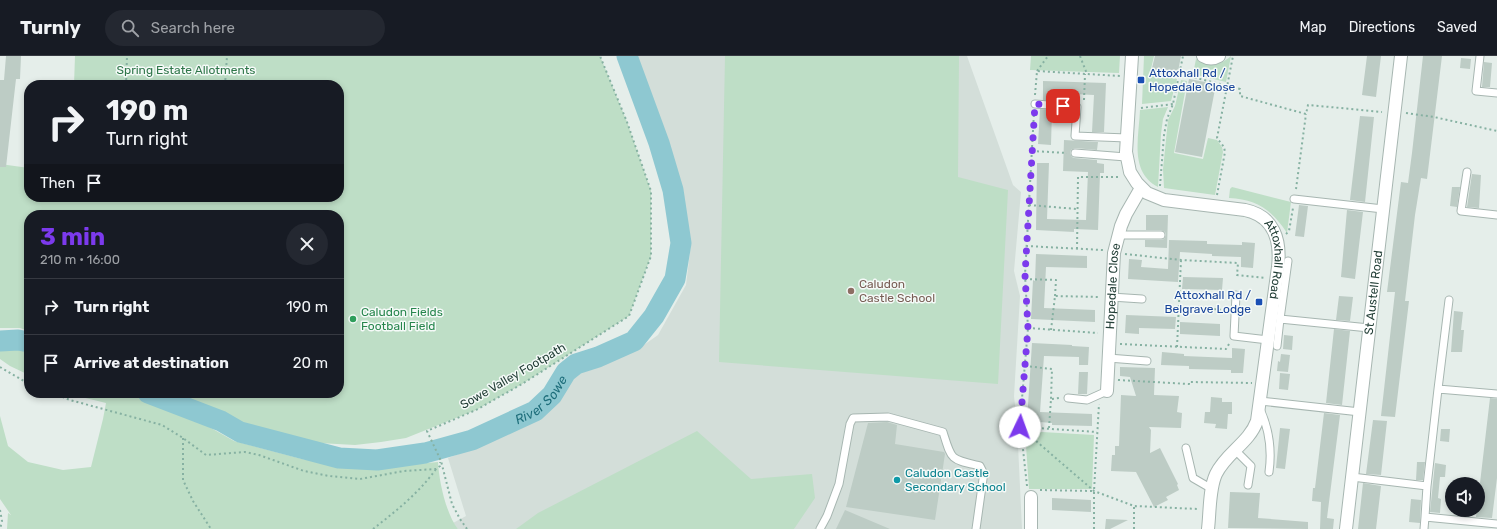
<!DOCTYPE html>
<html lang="en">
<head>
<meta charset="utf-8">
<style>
  body { margin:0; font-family:Rubik,sans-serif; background:#242831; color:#f1f3f6; height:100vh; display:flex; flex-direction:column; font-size:15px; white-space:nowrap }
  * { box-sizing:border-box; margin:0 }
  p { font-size:13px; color:#9ea1a6 }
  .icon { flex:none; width:22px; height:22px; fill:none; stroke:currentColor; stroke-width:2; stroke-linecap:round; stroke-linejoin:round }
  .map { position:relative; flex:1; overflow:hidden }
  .details { position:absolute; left:24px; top:154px; width:320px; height:188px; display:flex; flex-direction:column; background:#171b24; border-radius:16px; box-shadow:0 2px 6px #0003 }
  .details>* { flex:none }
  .top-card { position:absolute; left:24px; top:24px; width:320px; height:122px; border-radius:16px; box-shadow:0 2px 6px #0003; background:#171b24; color:#f1f3f6; overflow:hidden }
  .tools { position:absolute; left:1445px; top:421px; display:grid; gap:8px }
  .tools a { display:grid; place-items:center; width:40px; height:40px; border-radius:50%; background:#171b24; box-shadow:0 2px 6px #0003; font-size:20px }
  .pin { position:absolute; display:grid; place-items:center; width:34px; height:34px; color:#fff; margin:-17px; border-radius:8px; box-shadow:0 2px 6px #0006 }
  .me { position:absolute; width:44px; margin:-22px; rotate:3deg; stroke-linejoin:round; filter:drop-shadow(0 0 3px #0008) }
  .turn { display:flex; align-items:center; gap:14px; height:84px; padding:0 16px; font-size:18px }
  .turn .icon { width:52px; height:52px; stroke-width:2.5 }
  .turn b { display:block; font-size:28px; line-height:34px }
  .then { display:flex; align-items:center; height:38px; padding:0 16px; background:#0003; gap:8px; font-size:15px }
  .round { display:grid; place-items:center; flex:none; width:42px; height:42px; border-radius:21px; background:#242831 }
  .summary { display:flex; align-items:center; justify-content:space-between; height:68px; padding:0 16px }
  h1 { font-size:24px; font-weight:700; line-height:30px; color:#7c3aed }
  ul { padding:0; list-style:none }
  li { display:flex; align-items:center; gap:12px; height:56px; padding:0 16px; border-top:1px solid #363941 }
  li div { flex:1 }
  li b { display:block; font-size:15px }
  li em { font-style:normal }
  header { display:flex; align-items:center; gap:24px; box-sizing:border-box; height:56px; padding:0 20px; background:#171b24; border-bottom:1px solid #363941 }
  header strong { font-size:19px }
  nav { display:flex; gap:22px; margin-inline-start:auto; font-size:14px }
  .search { width:280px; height:36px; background:#242831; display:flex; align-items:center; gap:10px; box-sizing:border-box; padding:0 14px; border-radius:22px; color:#9ea1a6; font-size:15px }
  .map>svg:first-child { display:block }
</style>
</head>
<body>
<header>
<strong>Turnly</strong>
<div class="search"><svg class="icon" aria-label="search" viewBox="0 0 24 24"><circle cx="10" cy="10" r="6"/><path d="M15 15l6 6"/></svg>Search here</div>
<nav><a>Map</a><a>Directions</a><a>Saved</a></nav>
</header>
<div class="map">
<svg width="1497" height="473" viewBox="0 0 1497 473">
  <rect width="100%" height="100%" fill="#e5eeea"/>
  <path fill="#d3ded9" d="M636,0H967L1013,129L1021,136L1014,215L1020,240L1014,340L1017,368L1022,473H458L453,467L466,460L448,402L475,392L537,364L556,343L572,321L641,291L658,279L686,229L691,188L683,136Z"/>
  <path fill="#bedec6" d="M75,0H600L627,66L651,135V200L629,260L522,328L476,354L406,382L381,386L355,389L319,387L282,381L188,346L167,337H339V159H29V275L20,272H0V108L29,112V141H339V29H74Z
    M725,0H959L958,121L1008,134L998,328L719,306Z
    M1031,0H1120L1119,17L1030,14Z
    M1144,0H1154L1150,17L1177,23L1171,45L1142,48Z
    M1231,0L1226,26L1193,18L1196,3C1208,10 1220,10 1231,0Z
    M1181,24L1187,25L1174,97L1203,103L1208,82L1217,84L1222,91L1223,96L1215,139L1164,132L1163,113L1168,64L1175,50Z
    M1168,51L1163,63L1161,78L1158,131C1129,116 1139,81 1140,54Z
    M1232,131L1291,146L1287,177C1272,154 1256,143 1229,142L1230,133Z
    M0,291L29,292V319L10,310L0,303Z
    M65,337H140L204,368L234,385L302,403L364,413L438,406C439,425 446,458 458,473H7L8,457L11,459L0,443V360L8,390L28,406L63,414L91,411L103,363L106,347Z
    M697,375L751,423L812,418L815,442L794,473H516L538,457Z
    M1025,375L1094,379L1092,433H1029Z"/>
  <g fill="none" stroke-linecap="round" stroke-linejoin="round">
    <g stroke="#8ec8d1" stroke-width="21">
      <path d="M0,285L18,284L29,286"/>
      <path id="s1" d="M148,337L221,365L240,376L339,402L377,404L425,397L472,384L535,355L552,339L566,316L576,308L598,301L634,285L654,260L675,223L681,187L673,134L659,87L627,0"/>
    </g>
  </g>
  <path fill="#bdccc5" d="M6,0H21L20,23H16L6,111H0V24H4Z
    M1155,0H1181L1177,21L1151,16Z
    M1367,0H1381L1376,41L1362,39Z
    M1423,0H1442L1427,123L1421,122L1415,159L1405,245H1409L1395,361L1381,360L1395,236H1387L1401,126L1408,127L1412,97Z
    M1461,2L1471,3L1470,13L1460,12Z
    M1484,6L1492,7L1490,31H1482Z
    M1189,23L1216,28L1202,101L1175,96Z
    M1043,25L1106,27L1104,76H1092L1094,39L1053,37V44H1043Z
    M1040,53L1052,54L1051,89L1038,88Z
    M1360,60L1374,61L1365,146L1350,144Z
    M1064,84L1098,86L1097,94L1075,92L1071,94L1070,97L1072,101L1074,102L1097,104V107L1104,108V117H1100L1098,174L1074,173V176L1036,174L1037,107H1049L1047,163L1086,164L1088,116L1063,115Z
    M1472,118L1481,119L1479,152L1467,151Z
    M1452,131H1460L1457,151L1450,150Z
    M1299,149L1308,150L1304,181L1295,180Z
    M1347,154L1363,156L1355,223L1341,221Z
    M1146,159H1168L1167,192L1145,191V184H1161L1164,183L1166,179L1165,176L1161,174H1146Z
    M1169,184L1207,185V188L1242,189V186L1255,187L1253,212L1241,211V201L1212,200V198L1180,196L1178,226L1128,223L1129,203L1142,204L1141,211L1168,213Z
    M1036,198L1087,200V212L1046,211L1044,252L1095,254V266L1031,263L1033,224L1035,225Z
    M1183,221L1223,222L1222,234L1182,233Z
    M1339,240L1353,241L1350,265L1336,264Z
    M1454,255L1463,256L1461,274H1464L1462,296H1451Z
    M1126,259L1176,261L1175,273L1139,272V278L1125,277Z
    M1180,266L1220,268V280L1180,278Z
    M1334,273L1350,275L1342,349L1326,347Z
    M1284,279L1293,280L1292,294L1283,293Z
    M1032,287L1072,289V290L1089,291L1088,309H1079V301L1044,300L1040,356L1092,358V370L1052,369V367L1027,365Z
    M1232,292L1245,293L1243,317H1231V314L1189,313V310L1161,309L1162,296L1184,298V300L1232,302Z
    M1281,298L1290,299L1288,316L1277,315L1278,305L1280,306Z
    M1120,311L1155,312L1154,339L1179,340L1177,356L1182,357L1181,372L1149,371L1151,374L1150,397L1160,392L1178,428L1177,429L1179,434L1166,441L1168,444L1154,451L1136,416L1111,415L1112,399H1115V390H1119L1121,339L1136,340L1130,321L1120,320Z
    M1079,316H1088L1087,338H1078Z
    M1280,317L1290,318L1288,334L1279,333Z
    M1211,341L1222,342V346H1232V358H1228L1227,373L1215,372L1216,368L1204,367L1205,356H1210Z
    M1490,342L1497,343V422L1492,462L1476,461Z
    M1324,357L1340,359L1327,462L1334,463L1333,473H1320L1321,446L1312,445L1313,432H1315Z
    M1373,364L1387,365L1381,419L1366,418Z
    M887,366L897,369L895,388L944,396L945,398L935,464L846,451L868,367Z
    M1280,372L1290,373L1285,413L1276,412Z
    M1441,373H1450L1449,386L1440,385Z
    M1417,406H1425L1423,424H1416Z
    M1435,407L1446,409L1445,421H1440L1438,442L1441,443L1440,457L1430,456Z
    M1363,427L1381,430L1376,473H1358Z
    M1230,436L1260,437L1258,462L1308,466V473L1228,472Z
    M1052,442L1091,444V456L1052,454Z
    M1411,443L1421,444L1420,467L1409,466Z
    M845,454L890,473H836Z
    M1106,463L1128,464L1110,473H1105Z"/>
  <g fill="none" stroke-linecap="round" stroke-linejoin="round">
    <defs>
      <path id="service" d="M1480,0L1476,35L1497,37
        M1035,48L1077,51L1075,80L1127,82
        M1075,97L1126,101
        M1467,116L1461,155L1497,159
        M1294,143L1383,153
        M1118,179H1161
        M1288,205L1280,263L1369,272
        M1236,239L1234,280L1268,284
        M1111,241L1142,243
        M1277,290L1280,263
        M1108,302L1147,305
        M1438,333L1449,244
        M1068,342L1087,344L1107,335
        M1260,345L1360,356
        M1260,353C1269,373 1272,395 1269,416
        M1186,392L1193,422L1212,433
        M1236,395L1251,410L1248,429
        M1352,421L1427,430L1425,461
        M1427,430L1438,333L1497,338
        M820,473L827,460L839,428L850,368L853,362L888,361L943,376C952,405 950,403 980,410L983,416V423L976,473
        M1424,473L1425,461L1497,468"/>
      <g id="minor">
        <path id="s2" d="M1132,0L1126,96L1130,116L1137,127L1147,137L1164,144L1245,154C1274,160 1281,184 1278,211L1257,365C1249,387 1226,397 1216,418C1209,433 1210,457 1208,473"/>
        <path d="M1203,0C1208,3 1214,3 1219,0"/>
        <path id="s3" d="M1107,335L1114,197L1121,170L1126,158L1141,132"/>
        <path d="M1031,473V441"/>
        <path id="s4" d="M1346,473L1401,0"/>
      </g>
    </defs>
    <use href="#service" stroke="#a7b6b1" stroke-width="9"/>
    <use href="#minor" stroke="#a7b6b1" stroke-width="14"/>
    <path stroke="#86b1a2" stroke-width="2" stroke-dasharray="2 3" stroke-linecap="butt" d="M1080,0L1087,18
      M1037,15L1048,0
      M1180,18L1240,33V40L1306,58L1308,49H1309L1382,56
      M126,29L127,0
      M225,29L227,0
      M1035,39L1037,15L1120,20
      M1084,44L1085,18
      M1141,52L1173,48
      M1406,57L1434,61L1497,75
      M1032,95L1067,97
      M1160,130L1164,79L1167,63L1173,48L1183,0
      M1296,133L1306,58
      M1217,139L1225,96L1224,91L1217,82L1233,0
      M1029,149L1077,153
      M1286,178L1289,175L1293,152
      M1026,190L1103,194
      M1077,193L1078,121H1119
      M1125,198L1181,204L1238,207L1237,219L1265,222
      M1025,223L1056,224L1055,240
      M1194,252L1226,254
      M1028,272L1098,277
      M1051,274L1055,240L1100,241
      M1120,288L1226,293L1229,288
      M1177,291L1181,204
      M1025,310L1052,313L1051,343
      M0,311L29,328
      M1118,324L1189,328V326L1252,327
      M53,337L70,344L162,369L183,382L206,399L245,396L259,399L304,415L329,420L360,423L404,415L436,413L440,410V406
      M1022,371L1097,376
      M1021,372L1094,435L1134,450L1198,453
      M1049,372L1051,343L1059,342
      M183,382V424L193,445L211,473
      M1027,430L1020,366L1028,272L1025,219L1034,56
      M1040,434L1093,435
      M0,454L2,465L0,473
      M373,473C396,455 419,437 436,413
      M467,473L460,463L452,448L441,405L427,375L476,354L522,328L629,260L651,200V135L627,66L600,0
      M1094,473V435L1099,348
      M1134,473V450"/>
    <use href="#service" stroke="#fff" stroke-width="7"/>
    <use href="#minor" stroke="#fff" stroke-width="12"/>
  </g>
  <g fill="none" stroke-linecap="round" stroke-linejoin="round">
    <path stroke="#7c3aed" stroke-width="7" stroke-dasharray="0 12.6" d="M1020,371L1028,272L1025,219L1035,48L1063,50"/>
  </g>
  <g fill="#1a4fb4" stroke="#f5faf8" stroke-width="1.5">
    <rect x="1137" y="20" width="8" height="8" rx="2"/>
    <rect x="1255" y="242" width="8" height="8" rx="2"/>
  </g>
  <circle fill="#8d6e63" stroke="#f5faf8" stroke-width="1.5" cx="851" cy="235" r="4"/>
  <circle fill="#2e9e5b" stroke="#f5faf8" stroke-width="1.5" cx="353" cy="263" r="4"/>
  <circle fill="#0f9aa8" stroke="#f5faf8" stroke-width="1.5" cx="897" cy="424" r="4"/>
  <g text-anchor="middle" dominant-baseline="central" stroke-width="3" stroke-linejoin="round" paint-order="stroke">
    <g font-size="12" fill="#2e7649" stroke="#f5faf8">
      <text x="186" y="14">Spring Estate Allotments</text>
    </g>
    <g font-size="12" fill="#164399" stroke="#f5faf8" text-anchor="start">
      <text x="1149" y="17">Attoxhall Rd /<tspan x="1149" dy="14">Hopedale Close</tspan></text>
      <text x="1251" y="239" text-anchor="end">Attoxhall Rd /<tspan x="1251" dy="14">Belgrave Lodge</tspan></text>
    </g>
    <g font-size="12" fill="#244038" stroke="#f5faf8">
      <text stroke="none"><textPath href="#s2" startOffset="309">Attoxhall Road</textPath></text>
      <text stroke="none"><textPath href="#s3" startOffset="105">Hopedale Close</textPath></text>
      <text stroke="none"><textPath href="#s4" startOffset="238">St Austell Road</textPath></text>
      <text transform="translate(513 320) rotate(-30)">Sowe Valley Footpath</text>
    </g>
    <g font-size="12" fill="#785e54" stroke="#f5faf8" text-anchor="start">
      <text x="859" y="228">Caludon<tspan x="859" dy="14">Castle School</tspan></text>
    </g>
    <g font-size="12" fill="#27864d" stroke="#f5faf8" text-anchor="start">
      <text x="361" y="256">Caludon Fields<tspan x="361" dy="14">Football Field</tspan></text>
    </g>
    <g font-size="12" fill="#0d838f" stroke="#f5faf8" text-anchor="start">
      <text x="905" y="417">Caludon Castle<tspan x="905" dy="14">Secondary School</tspan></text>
    </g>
    <g font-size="13" font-style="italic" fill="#1e6e7b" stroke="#f5faf8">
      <text stroke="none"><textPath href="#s1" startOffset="419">River Sowe</textPath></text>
    </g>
  </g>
</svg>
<div class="tools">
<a><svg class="icon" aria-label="sound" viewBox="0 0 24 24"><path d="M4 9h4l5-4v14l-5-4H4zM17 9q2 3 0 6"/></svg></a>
</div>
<div class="pin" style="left:1063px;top:50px;background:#d93025"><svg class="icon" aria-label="arrive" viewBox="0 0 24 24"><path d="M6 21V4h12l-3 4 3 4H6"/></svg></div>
<svg class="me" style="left:1020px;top:371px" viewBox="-20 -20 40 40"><circle r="19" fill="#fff"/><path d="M0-13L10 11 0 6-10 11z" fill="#7c3aed"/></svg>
<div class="top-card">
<div class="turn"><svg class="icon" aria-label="right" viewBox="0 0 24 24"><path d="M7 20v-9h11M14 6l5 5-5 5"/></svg><div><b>190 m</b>Turn right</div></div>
<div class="then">Then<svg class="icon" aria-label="arrive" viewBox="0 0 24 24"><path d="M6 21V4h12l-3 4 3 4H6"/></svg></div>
</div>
<section class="details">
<div class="summary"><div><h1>3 min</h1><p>210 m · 16:00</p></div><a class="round"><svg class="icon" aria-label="close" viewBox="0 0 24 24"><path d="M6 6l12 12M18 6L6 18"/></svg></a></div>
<ul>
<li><svg class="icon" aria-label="right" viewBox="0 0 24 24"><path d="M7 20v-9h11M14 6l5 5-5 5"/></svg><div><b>Turn right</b></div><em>190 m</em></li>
<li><svg class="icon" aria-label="arrive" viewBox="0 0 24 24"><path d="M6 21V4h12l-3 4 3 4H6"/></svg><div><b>Arrive at destination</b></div><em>20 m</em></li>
</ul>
</section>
</div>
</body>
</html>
